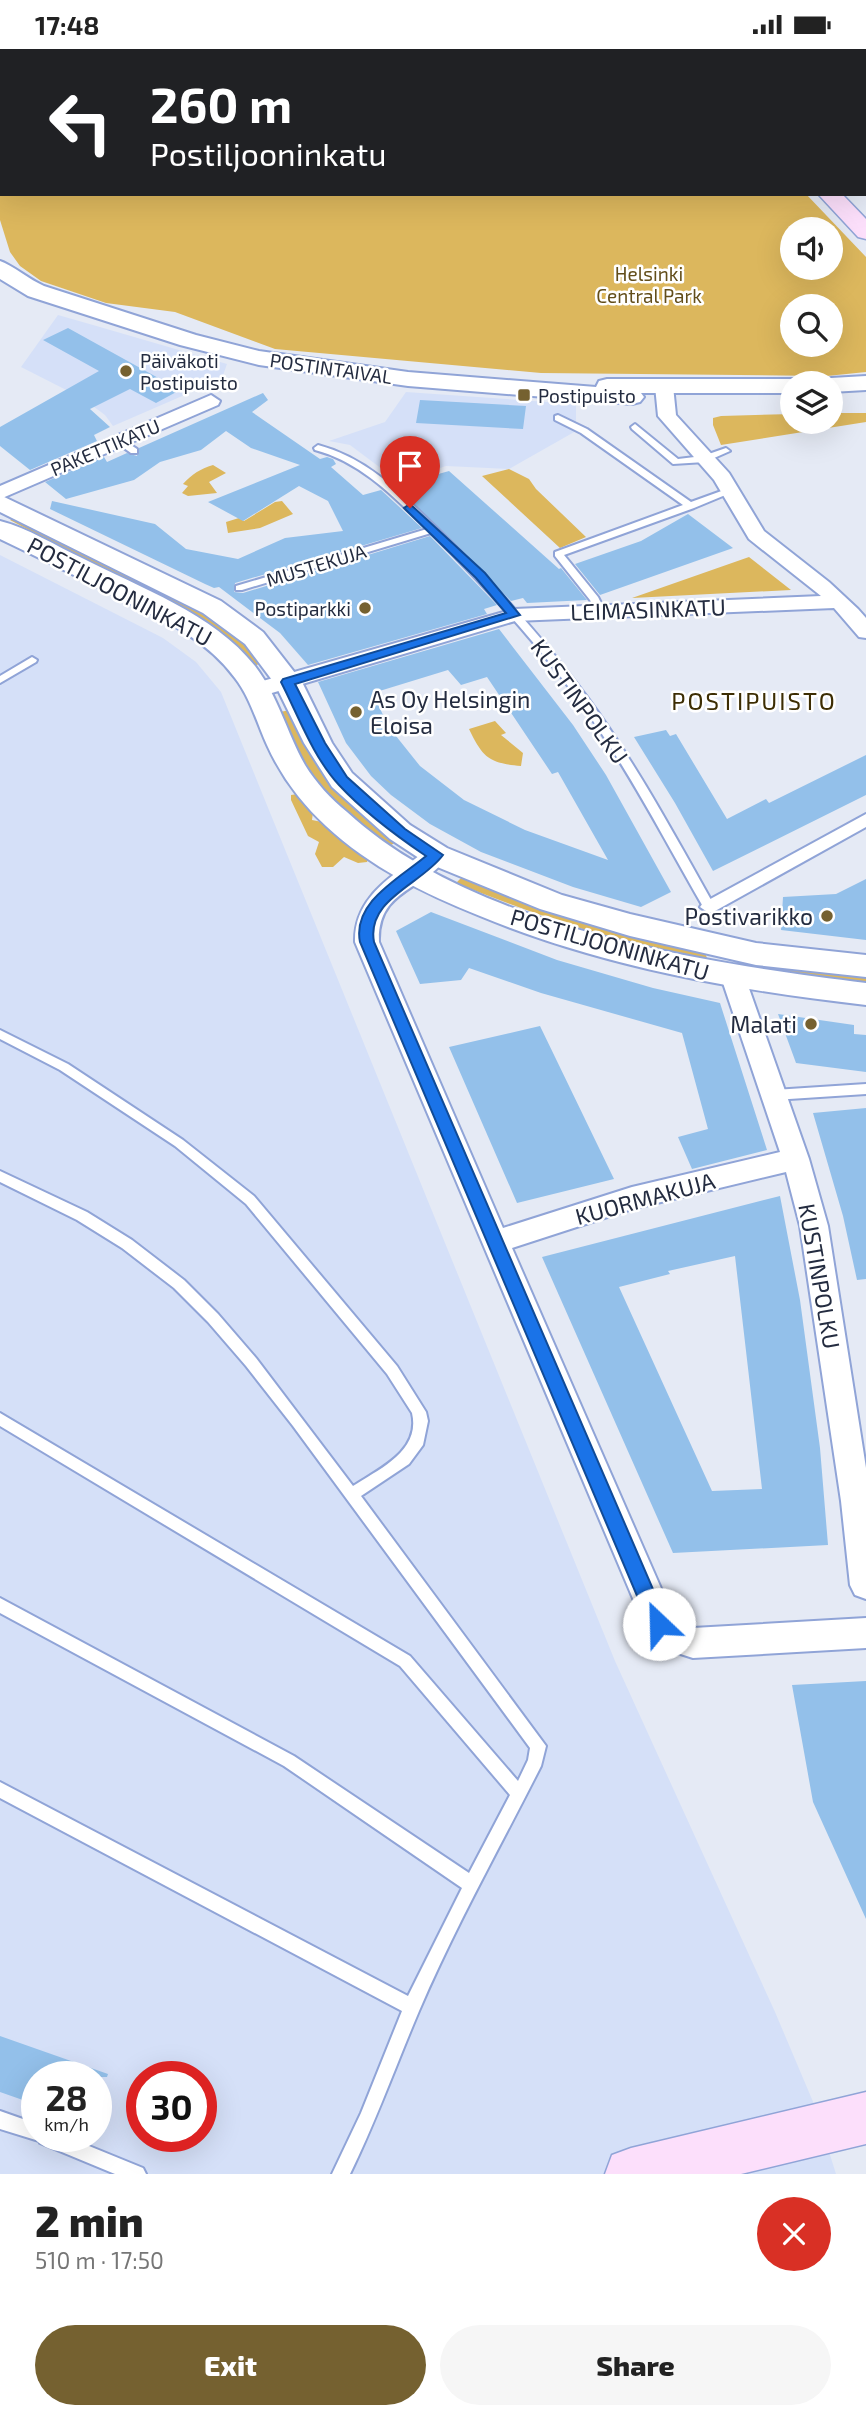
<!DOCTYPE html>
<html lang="en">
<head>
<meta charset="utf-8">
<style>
  body { margin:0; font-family:"Exo 2",sans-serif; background:#f6f6f6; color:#222; height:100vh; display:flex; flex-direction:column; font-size:26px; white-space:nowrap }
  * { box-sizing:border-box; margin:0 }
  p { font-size:23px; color:#767676 }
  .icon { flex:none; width:38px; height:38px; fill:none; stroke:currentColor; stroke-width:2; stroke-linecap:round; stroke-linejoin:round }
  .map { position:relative; height:2125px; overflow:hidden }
  .sheet { display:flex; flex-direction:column; background:#fff; flex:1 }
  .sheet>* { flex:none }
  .hud { position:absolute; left:0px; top:0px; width:866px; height:147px; box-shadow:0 7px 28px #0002; background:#202124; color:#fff; overflow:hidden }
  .fabs { position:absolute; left:780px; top:168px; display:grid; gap:14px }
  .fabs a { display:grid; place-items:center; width:63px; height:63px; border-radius:50%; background:#fff; box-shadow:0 7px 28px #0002; font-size:35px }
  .speed { position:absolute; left:21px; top:2012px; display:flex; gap:14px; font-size:35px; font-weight:700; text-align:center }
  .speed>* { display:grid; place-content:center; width:91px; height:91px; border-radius:50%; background:#fff; box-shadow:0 7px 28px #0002; line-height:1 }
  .speed small { font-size:18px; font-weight:400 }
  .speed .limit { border:10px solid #d22; background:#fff; color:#111 }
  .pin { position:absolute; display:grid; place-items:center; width:60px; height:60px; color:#fff; margin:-72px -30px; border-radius:50% 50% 50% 0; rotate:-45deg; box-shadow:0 0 7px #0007 }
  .pin .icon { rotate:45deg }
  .me { position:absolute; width:77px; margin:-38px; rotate:336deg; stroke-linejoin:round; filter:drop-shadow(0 0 5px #0008) }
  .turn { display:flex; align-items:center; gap:24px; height:147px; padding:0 35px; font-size:32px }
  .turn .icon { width:91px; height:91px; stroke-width:2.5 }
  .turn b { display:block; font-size:49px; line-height:60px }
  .round { display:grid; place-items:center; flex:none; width:74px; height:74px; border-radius:37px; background:#f6f6f6 }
  .headline { display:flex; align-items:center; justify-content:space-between; height:119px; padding:0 35px }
  h1 { font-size:42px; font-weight:800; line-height:52px }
  .cta { display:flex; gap:14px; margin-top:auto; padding:14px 35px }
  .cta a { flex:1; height:80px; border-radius:42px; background:#756130; color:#fff; font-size:28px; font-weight:800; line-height:80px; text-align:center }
  .cta a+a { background:#f6f6f6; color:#222 }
  .status { display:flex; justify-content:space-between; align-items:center; height:49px; padding:0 35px; background:#fff; direction:ltr }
  .status svg { height:19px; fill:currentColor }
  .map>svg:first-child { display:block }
</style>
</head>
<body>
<div class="status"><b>17:48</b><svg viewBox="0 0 49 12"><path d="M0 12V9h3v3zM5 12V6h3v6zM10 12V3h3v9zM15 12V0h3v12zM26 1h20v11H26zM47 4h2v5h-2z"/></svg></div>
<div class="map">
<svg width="866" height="2125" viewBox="0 0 866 2125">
  <rect width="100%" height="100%" fill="#e5eaf5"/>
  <path fill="#d5e0f8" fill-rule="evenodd" d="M58,266L93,276L227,315L222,329L210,335L113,377L105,366L82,349L21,318Z
    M406,343L576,355V382L509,420L446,417L398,432L350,396L329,392L385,373Z
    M0,506L163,589L196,613L221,643L615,1612L775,1963L814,2055L836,2125H0ZM37,2028H96V2088H37ZM142,2028H201V2088H142Z"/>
  <path fill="#dcb75d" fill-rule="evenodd" d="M0,0H668L669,2H2V145H806L866,208V323L827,327L541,324L275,300L175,263L106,254L41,232L20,217L10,203L0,171ZM793,180H831V219H793ZM793,257H831V296H793Z
    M831,364H866V373L721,396L713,376V369L721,367L793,365V373H831Z
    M213,416L226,424L209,433L217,444L188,447L182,444L188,437L183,435C192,425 200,420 213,416Z
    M509,420L529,430L536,440L586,488L560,499L482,427Z
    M282,452L293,465L260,479L228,484L226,473L239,469L244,472L275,453Z
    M13,469L204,563L245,593L264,613L254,617L235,595L213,578L10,471Z
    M749,508L791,541L632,549Z
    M290,661C320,723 341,752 397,792L390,797C373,784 353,771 338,756C312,730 294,697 280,663Z
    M495,672L506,684L501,686L523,704L521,717C489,714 483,709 469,680Z
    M298,745L313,763L312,771L322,773L368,810L367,813L358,814L344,808L333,818H322L315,805L319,793L308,787L291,751V746Z
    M463,827L705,904L709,914C621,894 539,868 456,834Z
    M749,912L866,924V933L753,921Z"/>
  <path fill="#93c0ea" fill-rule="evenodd" d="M68,279L180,341L156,354L130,340L90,360L110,378L94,386L97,392L30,421L0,397V378L99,322L43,291Z
    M263,344L268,351L252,363L320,410L327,408L333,410L336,415L331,418L363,446L381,441L422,479L235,534L234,543L243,544L430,487L497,556L484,560L487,565L308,616L280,584L219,538L214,539L205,535L50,460L52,452L155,475L186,500L238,510L285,489L343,482L328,452L299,437L243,472L208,453L300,416L251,399L226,382L201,401L160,413L134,431L66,450L45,433L104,408L107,413L127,404L137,407L139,399Z
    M420,351L526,357L523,380L416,374Z
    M449,422L559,520L561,519L587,551L527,554L523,549L511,552L396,437Z
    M688,465L733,499L600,546L575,515L641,492Z
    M499,580L573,676L606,726L671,843L641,858L573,838L481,803L430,775L391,746L371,727L346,694L318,633ZM448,621L461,636L487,628L552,725L558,723L608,811L525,781L464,751L420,717L388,677L373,644Z
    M666,681L670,687L676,685L727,770L766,750L769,754L866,706V746L713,822L675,754L634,688Z
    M866,830V891L781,881L783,848L836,845Z
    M431,863L557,911L653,939L720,954L767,1101L692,1120L678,1088L708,1080L682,984L541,944L469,919L461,931L420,935L396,882Z
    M778,965L854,976V985L866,986V1023L796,1014Z
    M540,977L614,1130L517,1154L449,998Z
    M866,1059V1230L857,1231L843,1167L813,1064Z
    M780,1147L800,1251L820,1399L828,1496L673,1504L542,1208ZM735,1207L762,1440L712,1442L619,1238L670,1225L668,1222Z
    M866,1632V1870L813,1753L792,1636Z
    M0,1987L108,2025L107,2028H37V2056L0,2043Z"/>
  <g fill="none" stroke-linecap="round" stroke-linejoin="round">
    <defs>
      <path id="service" d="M558,366L587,380L691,453L727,440L730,439L735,442L694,459L564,506L598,548L605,562L600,565L597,564L590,551L555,507V503L683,456L581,384L555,371V367Z
        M635,375L678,410L703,407L726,399L730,402L705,413L673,415L632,380L631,378Z
        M120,389L137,400V404H131L117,394L116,392Z
        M318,396C368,409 403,446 439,481C492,533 543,588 587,648C636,714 675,787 715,858L713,861H705C670,801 639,740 600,682C552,610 493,545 431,484L242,541H236V537L427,480C394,448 361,413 315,401L314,399Z
        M32,608L37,611L36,613L0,634V627Z
        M0,981L68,1015L183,1091L254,1147L397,1317L426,1363L428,1372L423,1396L409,1415L361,1447L546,1697L541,1717C500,1798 455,1878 419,1962C396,2016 376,2072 350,2125H332L361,2064L402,1962L0,1749V1733L408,1947L462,1839L284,1717L0,1564V1549L294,1707L469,1824L510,1746L400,1617L0,1377V1364L410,1607L518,1732L528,1711L530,1699L293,1377L246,1317L208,1273L174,1239L122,1199L77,1171L0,1133V1122L87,1163L132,1191L184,1231L218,1265L256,1309L353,1437C379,1420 421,1402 412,1364L387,1325L246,1155L175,1097L60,1021L0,990Z
        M866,1035V1045L774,1051L768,1046L774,1041Z
        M0,2062L37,2075V2088H67L143,2119L146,2125H115L40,2094L39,2092L0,2080Z"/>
      <path id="pedestrian" d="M866,765V778L715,862L709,864L700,858L703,854Z"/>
      <path id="minor" d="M664,331L673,337L676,366L729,424L764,482L829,533L858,560L866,569V589L859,588L834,559L515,572L265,646H249L246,641L249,636L514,560L821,547L749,490L714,431L658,367L655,337Z
        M211,346L220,352L218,356L0,450V437Z
        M436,798L444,800L448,806C426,842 377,839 379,893L503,1179L632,1138L780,1103L721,928L724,922L733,919L742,922L745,928L809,1110L828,1177L866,1419V1550L855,1546L850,1536L841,1452L800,1177L786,1123L632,1160L512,1199L674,1569L684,1577L693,1579L866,1569V1599L693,1609L662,1599L648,1585L355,893C354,856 380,835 408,815C417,809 425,801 436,798Z"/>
      <path id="tertiary" d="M0,212C12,216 30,231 44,237L196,286L259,302L408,323L596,338L599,332L607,330H793L803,334H793V344H641L644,348L640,353L632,355L408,337L259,316L180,296L28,247L0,230Z
        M866,327V341L831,343V334H821L831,329Z
        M0,446L221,552L263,583L302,633L332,694L352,724L410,776L447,799L562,846L630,865L756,894L866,906V928L756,916L630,887L540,860L425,813L390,790L332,738L304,694L275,635L245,595L203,564L0,463Z
        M0,472C28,479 56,497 82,509C140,539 213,564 255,617C278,647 287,684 305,716C316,734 331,750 347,763C473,879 702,914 866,934V956C734,941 604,918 480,867C425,845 370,818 326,777C301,754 281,727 267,696C257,674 250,648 235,629C205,588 158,568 114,546C76,527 38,508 0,490Z"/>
      <path id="secondary" d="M679,0H700L701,2H680Z
        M818,145H842L866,170V190L858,188Z
        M866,2043V2095L741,2125H605L612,2106L631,2099Z"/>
    </defs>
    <use href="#service" stroke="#90a4d7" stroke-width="4"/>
    <use href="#pedestrian" stroke="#90a4d7" stroke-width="4"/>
    <use href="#minor" stroke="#90a4d7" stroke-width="4"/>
    <use href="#tertiary" stroke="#90a4d7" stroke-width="4"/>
    <use href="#secondary" stroke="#90a4d7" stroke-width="3"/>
    <use href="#service" fill="#fff" fill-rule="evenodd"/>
    <use href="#pedestrian" fill="#fff" fill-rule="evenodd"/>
    <use href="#minor" fill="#fff" fill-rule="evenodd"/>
    <use href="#tertiary" fill="#fff" fill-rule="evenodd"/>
    <use href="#secondary" fill="#fcdffb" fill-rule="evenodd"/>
  </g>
  <path fill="#1a73e8" stroke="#114b97" stroke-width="2" d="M410,455L485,524L520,566L295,635L325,694L347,728L405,780L443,806C422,835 366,850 374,893L668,1575L666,1581L659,1584L652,1581L649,1575L360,893C352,853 400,829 426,807C395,786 364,763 339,736C313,708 298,666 281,633L283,630L506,564L476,529L406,461L404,459Z"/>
  <g fill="#756130" stroke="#fff" stroke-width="2.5">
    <circle cx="126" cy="322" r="7"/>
    <rect x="517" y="339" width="14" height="14" rx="3.5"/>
    <circle cx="365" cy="559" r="7"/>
    <circle cx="356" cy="663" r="7"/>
    <circle cx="827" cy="867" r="7"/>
    <circle cx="811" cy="975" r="7"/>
  </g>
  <g text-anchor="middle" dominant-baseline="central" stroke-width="5" stroke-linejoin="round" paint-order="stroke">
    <g font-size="19" fill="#634e1a" stroke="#fff">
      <text x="649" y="224">Helsinki<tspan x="649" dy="22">Central Park</tspan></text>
    </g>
    <g font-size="19" fill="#242c40" stroke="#fff" text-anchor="start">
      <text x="140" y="311">Päiväkoti<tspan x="140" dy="22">Postipuisto</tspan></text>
      <text x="538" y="346">Postipuisto</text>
      <text x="351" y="559" text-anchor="end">Postiparkki</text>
    </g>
    <g font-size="19" fill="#242c40" stroke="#fff">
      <text transform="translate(331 319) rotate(8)">POSTINTAIVAL</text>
      <text transform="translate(105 398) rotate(-23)">PAKETTIKATU</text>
      <text transform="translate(316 516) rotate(-17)">MUSTEKUJA</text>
    </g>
    <g font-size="23" fill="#242c40" stroke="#fff">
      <text transform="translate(120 542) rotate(28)">POSTILJOONINKATU</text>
      <text transform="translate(648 560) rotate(-2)">LEIMASINKATU</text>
      <text transform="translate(580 652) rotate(54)">KUSTINPOLKU</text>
      <text transform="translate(610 895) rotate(16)">POSTILJOONINKATU</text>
      <text transform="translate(645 1149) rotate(-15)">KUORMAKUJA</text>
      <text transform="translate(820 1227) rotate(80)">KUSTINPOLKU</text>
    </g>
    <g font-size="23" fill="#242c40" stroke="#fff" text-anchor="end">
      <text x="370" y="650" text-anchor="start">As Oy Helsingin<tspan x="370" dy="26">Eloisa</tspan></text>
      <text x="813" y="867">Postivarikko</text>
      <text x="797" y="975">Malati</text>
    </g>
    <g font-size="24" letter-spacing="2" fill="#3c2d03" stroke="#fff">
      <text x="754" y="651">POSTIPUISTO</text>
    </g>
  </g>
</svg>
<div class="fabs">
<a><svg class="icon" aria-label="sound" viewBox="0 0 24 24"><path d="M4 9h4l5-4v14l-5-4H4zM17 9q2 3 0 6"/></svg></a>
<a><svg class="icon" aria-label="search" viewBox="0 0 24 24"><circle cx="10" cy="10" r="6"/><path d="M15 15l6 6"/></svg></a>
<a><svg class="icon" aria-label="layers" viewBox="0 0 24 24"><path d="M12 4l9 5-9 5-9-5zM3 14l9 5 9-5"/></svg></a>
</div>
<div class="speed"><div>28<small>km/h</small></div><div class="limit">30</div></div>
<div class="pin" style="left:410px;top:459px;background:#d93025"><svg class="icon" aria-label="arrive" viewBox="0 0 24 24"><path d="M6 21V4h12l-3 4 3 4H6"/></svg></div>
<svg class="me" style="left:659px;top:1575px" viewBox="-20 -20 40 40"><circle r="19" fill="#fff"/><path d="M0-13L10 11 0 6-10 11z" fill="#1a73e8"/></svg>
<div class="hud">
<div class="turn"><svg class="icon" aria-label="left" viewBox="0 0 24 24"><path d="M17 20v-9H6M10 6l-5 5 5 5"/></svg><div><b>260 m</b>Postiljooninkatu</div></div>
</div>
</div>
<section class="sheet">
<div class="headline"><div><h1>2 min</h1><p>510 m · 17:50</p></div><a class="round" style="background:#d93025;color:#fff"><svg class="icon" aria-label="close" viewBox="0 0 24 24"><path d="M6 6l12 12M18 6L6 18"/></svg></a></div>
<div class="cta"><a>Exit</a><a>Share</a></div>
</section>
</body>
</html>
